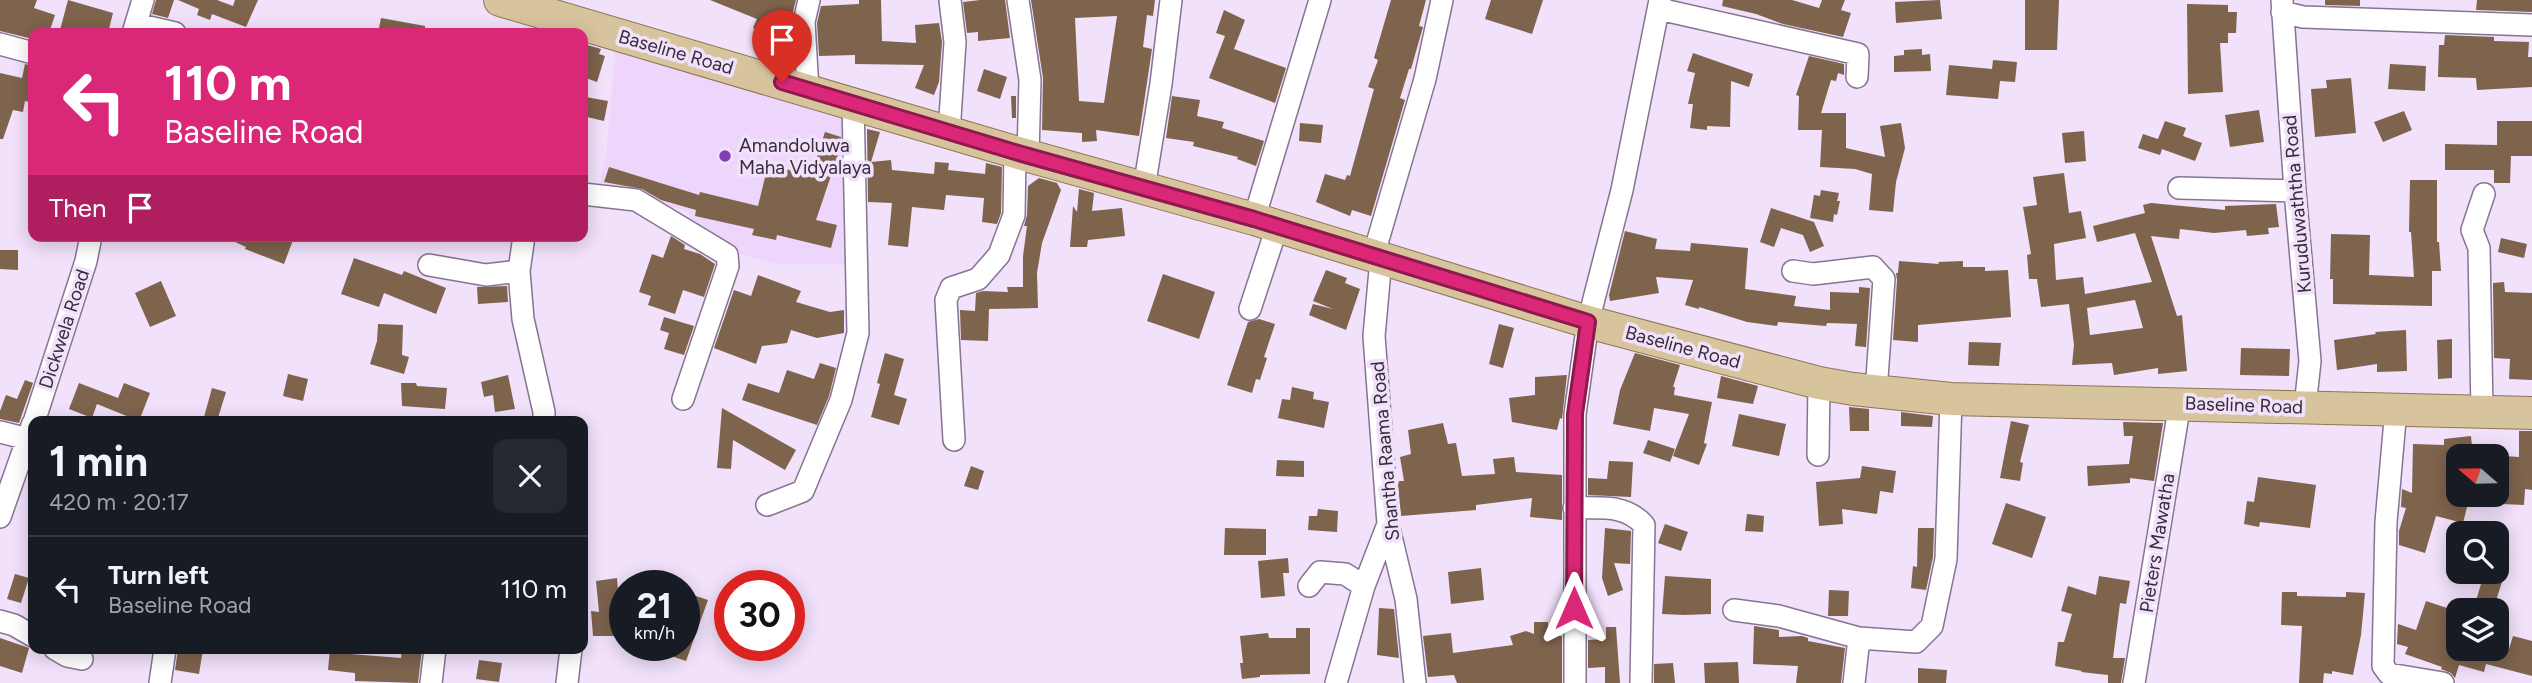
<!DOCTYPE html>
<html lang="en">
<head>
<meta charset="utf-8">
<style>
  body { margin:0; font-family:Figtree,sans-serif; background:#242831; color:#f1f3f6; height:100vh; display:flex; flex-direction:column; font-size:26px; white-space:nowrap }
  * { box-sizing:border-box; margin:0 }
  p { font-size:23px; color:#9ea1a6 }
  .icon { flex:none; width:38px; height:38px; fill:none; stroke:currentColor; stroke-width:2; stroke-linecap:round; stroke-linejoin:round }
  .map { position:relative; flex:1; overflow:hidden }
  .panel { position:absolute; left:28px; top:416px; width:560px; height:238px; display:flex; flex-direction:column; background:#171b24; border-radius:14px; box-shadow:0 4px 18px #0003 }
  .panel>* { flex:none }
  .banner { position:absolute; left:28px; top:28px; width:560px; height:214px; border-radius:14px; box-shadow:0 4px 18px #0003; background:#db2777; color:#fff; overflow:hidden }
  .needle { width:46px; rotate:290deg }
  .fabs { position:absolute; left:2446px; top:444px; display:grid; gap:14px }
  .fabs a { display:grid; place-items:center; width:63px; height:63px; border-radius:14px; background:#171b24; box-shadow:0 4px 18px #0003; font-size:35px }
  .speed { position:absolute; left:609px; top:570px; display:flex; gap:14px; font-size:35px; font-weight:700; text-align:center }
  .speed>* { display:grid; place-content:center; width:91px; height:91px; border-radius:50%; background:#171b24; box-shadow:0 4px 18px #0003; line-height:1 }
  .speed small { font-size:18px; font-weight:400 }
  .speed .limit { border:10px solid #d22; background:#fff; color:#111 }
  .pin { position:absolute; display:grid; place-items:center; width:60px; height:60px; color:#fff; margin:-72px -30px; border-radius:50% 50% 50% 0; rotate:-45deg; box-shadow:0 0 7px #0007 }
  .pin .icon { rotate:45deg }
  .me { position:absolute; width:77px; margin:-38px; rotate:0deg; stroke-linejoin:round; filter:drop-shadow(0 0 5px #0008) }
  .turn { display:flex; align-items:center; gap:24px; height:147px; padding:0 21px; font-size:32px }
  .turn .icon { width:91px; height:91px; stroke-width:2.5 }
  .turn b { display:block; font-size:49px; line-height:60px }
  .then { display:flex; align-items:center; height:66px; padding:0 21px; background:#0003; gap:14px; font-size:26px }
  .round { display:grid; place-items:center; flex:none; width:74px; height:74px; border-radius:14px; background:#242831 }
  .overview { display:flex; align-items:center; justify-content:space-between; height:119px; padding:0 21px }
  h1 { font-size:42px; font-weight:700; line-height:52px }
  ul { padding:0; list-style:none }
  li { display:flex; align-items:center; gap:21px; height:105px; padding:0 21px; border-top:2px solid #363941 }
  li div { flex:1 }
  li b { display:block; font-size:26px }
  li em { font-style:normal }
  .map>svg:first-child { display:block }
</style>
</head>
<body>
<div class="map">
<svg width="2532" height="683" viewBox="0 0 2532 683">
  <rect width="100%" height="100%" fill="#f1e1fb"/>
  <path fill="#edd5fb" d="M616,43L843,111L846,166V264H777L736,253L703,229L685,211L600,184L607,147Z"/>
  <path fill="#7e634d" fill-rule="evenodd" d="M0,0H37L34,8L55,15L49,33H33V39L0,31Z
    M68,0L113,13L108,33H74L60,30Z
    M156,0H174L168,18L152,14Z
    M178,0H217L233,6L235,0H258L246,27L212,14L210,20L197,15L199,9Z
    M710,0H796L791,19V32L773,25L769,34L753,28L757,19Z
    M859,0H881L882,41L916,43L915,25L939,23L942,42L939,82L934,95L915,88L924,65L855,64V55L819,56L817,23L821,6L859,4Z
    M980,0H1005L1010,38L978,41V32L967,33L963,2Z
    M1031,0H1155L1153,16L1147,15L1143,47L1152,49L1139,136L1096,130L1097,141L1082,142V133L1042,130L1043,78ZM1117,16L1104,103L1079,101L1075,18Z
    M1391,0H1426L1419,26L1423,27L1411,69H1409L1400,98L1405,100L1371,216L1352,210L1350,216L1316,202L1325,174L1345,180L1347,175L1350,176L1374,89L1368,87L1378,60L1374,58Z
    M1491,0H1543L1532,34L1485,19Z
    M1723,0H1792L1819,8L1822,0H1845L1841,10L1851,13L1843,37L1783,24L1756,14L1722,6Z
    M1940,0L1942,19L1896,23L1895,2Z
    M2025,0H2059L2057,50H2025Z
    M2325,0H2360V6L2325,5Z
    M2477,0H2532V12L2476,10Z
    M2187,4L2228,5V12H2237L2236,33H2228V43H2220L2223,92L2188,94Z
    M1224,10L1245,20L1234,49L1286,68L1275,103L1209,78L1225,36L1216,33Z
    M381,18L425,26V33H378Z
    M2445,35L2494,37V41L2529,42L2528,57H2532V87L2477,90L2476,78L2438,77L2439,45H2444Z
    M584,44L601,49L599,54L605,56L597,82L583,77Z
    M1922,49V55L1930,54L1931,71L1894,72V56L1904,55V50Z
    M1693,53L1753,74L1749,87L1731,81L1730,127L1707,126V130L1690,128L1693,104H1688L1695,73L1687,71Z
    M1809,56L1844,64V75L1838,73L1836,81L1831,80L1821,113H1846V148L1885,157L1880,126L1901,123L1905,148L1896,182L1893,212L1869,210L1872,174L1855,169L1820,167L1822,130H1798L1799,96L1796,95Z
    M1993,60L2017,62L2015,82L2000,81L1998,99L1946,95L1949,65L1992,69Z
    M25,64L33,66V103L25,101L23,112L13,110L3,139H0V73L22,78Z
    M2390,64L2426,66L2425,91L2388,89Z
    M984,69L1007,77L1000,99L977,91Z
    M2351,78L2356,133L2315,137L2311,89L2327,88L2326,80Z
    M1011,96H1016V118H1012Z
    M1172,96L1200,100L1197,116L1224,122L1222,128L1264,141L1256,166L1237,159L1238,157L1193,146L1194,142L1166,138Z
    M586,97L608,101L604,121L583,116Z
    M2259,110L2264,142L2230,147L2225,115Z
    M2404,111L2412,130L2383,142L2374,122Z
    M2165,121L2186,128L2183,136L2202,143L2195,161L2162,149L2160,155L2138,148L2143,134L2158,139Z
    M2497,121H2532V156H2511L2510,183H2494V170H2445V144L2497,145Z
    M1300,123L1323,125L1321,143L1299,141Z
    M867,129L880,132L871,162L891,160L892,170L934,174L935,162L949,163L948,170L985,174L986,163L1002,167L1001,213L997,224L982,222L984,198L946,195L944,210L912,207L908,247L888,245L892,203L868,202Z
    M2084,131L2086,161L2065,163L2062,133Z
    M825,132L841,137V146L816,220L837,225L831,248L777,235L776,240L752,235L754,229L695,216L696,210L661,200L642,189L604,182L609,167L699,195L700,192L758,206L768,165L811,175Z
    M2064,173L2069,213L2081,211L2086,238L2054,244L2056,280L2083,277L2085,294L2152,282L2135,233L2097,242L2093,226L2145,213L2143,205L2151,203L2225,210V206L2276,204L2279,227L2268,228L2269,234L2247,236L2246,230L2214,233L2180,229L2179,239L2151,236L2177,316L2182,315L2187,371L2158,374V368L2114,375L2112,363L2072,365L2074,345L2069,304L2041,307L2037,279H2029L2027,255L2031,254L2023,207L2037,205L2033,177ZM2135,300L2143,328L2090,335L2087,308Z
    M1039,178L1057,183L1061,190L1042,243L1037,273L1038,308L989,309L988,341L961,340L960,310L975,311L976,293L983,291L1008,292L1007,287H1023V256L1027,226H1024L1027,215L1028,186Z
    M2410,180H2437V242H2439L2441,271H2432V306L2333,304V279H2330L2331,234L2370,235L2369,275L2414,277L2411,232H2409Z
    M1079,189L1094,193L1092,211L1122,208L1125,236L1088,240L1087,247H1070L1073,206L1077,212Z
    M1821,190L1839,193L1837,201H1840L1837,215L1834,214L1833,222L1810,218L1814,195L1820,196Z
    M1771,208L1814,222L1824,246L1810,252L1803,235L1781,228L1774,247L1760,242Z
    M1625,231L1657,239L1655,249L1690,251L1691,243L1748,248L1745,289L1796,296L1794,306L1830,310V292L1859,293V287L1870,288L1866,347L1855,346L1857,324L1827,323L1826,326L1778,322L1777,326L1747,322L1699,307V309L1685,305L1693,280L1656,277L1659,293L1610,301L1609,295Z
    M222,236H282L293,240L284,264L245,249L246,247Z
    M671,236L685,245L684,249L700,254L715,264L704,297L683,290L675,314L648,305L651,296L639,292L652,254L663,258Z
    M2501,238L2527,244L2524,258L2498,252Z
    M0,250H18V270L0,269Z
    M354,258L402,275L404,271L446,288L436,314L384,293L379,307L341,294Z
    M1899,261L1939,264L1938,262L1963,261V267H1985V271L2008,270L2011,317L1918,325V342L1893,340L1897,280L1896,273H1898Z
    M1326,270L1347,278L1345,283L1360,289L1346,330L1309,315L1313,304L1333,309L1313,301Z
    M1163,274L1215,292L1199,339L1147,321Z
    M758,275L801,291L796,302L830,312L844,310V333L817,338L791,330L787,343L762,346L756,364L714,348L734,290L751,296Z
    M161,281L176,316L150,327L135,293Z
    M2504,282L2505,292L2532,293V380L2509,379L2510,359L2494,358L2493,283Z
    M507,286L508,302L478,304L477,287Z
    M664,317L694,326L684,355L664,349L669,333L660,330Z
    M1259,319L1275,324L1264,357L1267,358L1260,380L1256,379L1252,393L1227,385L1248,322Z
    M378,324L403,325L402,355L409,357L404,374L370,364L377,341Z
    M1499,324L1514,328L1503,368L1489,364Z
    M2406,330L2407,371L2377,372V364L2337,370L2334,340L2376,334L2375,332Z
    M2452,339V378L2438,379L2437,340Z
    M1969,342L2001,343L1999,366L1968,365Z
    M2241,348L2290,349L2289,376L2240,375Z
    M885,353L904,359L894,395L907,399L899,425L871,417L880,384L877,383Z
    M1635,353L1680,365L1673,387H1675L1674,395L1712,402L1704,443L1707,444L1699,465L1673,456L1689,414L1654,408L1650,431L1613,424L1620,390Z
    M820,363L836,368L829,396L817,425L742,400L748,383L779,393L787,370L814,379Z
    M288,374L308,379L303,401L283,396Z
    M508,375L515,409L495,412L493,395L484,397L481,382Z
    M1567,375L1562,419L1560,418L1557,430L1512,422L1509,398L1535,395V377Z
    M1721,376L1758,386L1753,404L1717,398Z
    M25,380L33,383L19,423L0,419V411L6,395L17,399Z
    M79,383L118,398L124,383L150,393L139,421L97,404L92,418L69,409Z
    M401,383H416L417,386L447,388L445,409L402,406Z
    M1292,387L1314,392L1313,399L1329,402L1324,428L1278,418L1282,399L1290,400Z
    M212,388L226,392L217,421L204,417Z
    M1849,407L1869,409V431H1850Z
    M722,408L796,450L785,470L733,440L731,469L717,468Z
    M1901,412L1933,416L1932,427L1901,426Z
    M1739,414L1786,424L1779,456L1732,446Z
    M2011,421L2029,425L2020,462L2023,463L2020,481L2000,478Z
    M2123,422L2163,423L2154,481L2130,478V483L2088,486L2087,466L2129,464L2133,436H2124Z
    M1443,423L1448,444L1456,443L1462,476L1495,474L1493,459L1514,457L1516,472L1562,475V520L1530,517L1532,498L1476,505V510L1401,516L1398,485L1399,481H1404L1400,457L1411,454L1408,430Z
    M2519,431H2532V490L2525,489L2524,505L2502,504L2504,456L2519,457Z
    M2471,436L2473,457H2459V495H2470L2463,523L2436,516L2425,553L2399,545V531L2406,508L2401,507L2402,489L2412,493L2413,444L2444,445V439Z
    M1648,440L1675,449L1670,462L1643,453Z
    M1277,460L1304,461V477L1276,476Z
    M1609,461L1633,462L1631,497L1588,495V478L1607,479Z
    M971,466L984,471L978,490L964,486Z
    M1862,466L1896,471L1893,493L1880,491L1877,514L1842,509L1843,524L1819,526L1816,482L1860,478Z
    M2258,477L2316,485L2310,528L2260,522L2259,527L2244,524L2247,501L2254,502Z
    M2006,503L2046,517L2032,558L1992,544Z
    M1318,509L1338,511L1337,532L1308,530L1309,516H1317Z
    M1747,514L1764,516L1763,532L1745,531Z
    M1665,524L1688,532L1681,551L1658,543Z
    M1225,528L1266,529V555H1224Z
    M1605,528L1631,531L1630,564L1614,563L1623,590L1608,596L1602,578Z
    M1918,528H1934L1933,557L1926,590L1911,588L1913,566L1917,567Z
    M1288,558L1289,573H1283L1285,596L1261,598L1258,561Z
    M1481,568L1484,600L1451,604L1448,572Z
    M15,574L29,578L21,603L7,599Z
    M2484,574L2495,577L2496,582H2502L2493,610L2475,604Z
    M1665,576L1711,579V614L1684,615L1662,614Z
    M2099,576L2130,581L2126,604L2120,603L2113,658H2125L2121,683H2108V675L2081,672L2082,671L2055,666L2058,642H2064L2072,614L2061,611L2068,586L2096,595Z
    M617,578L620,618H624L623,636H593L591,611L599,612L596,581Z
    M1829,590L1849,591L1848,616H1828Z
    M684,592L708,600L686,661L647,648L648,646H684Z
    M2282,592H2297V596L2346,597V592L2365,593L2361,635L2353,675L2332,671V674L2324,673L2323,683H2299L2302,626L2281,625Z
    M2426,601L2459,612V649H2509L2513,636L2532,641V676L2486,664L2484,672L2459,665L2455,678L2451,673L2441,669L2442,667L2405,654L2408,647L2397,644L2398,624L2416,630Z
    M1379,608L1394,609L1399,658L1377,655Z
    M1534,622H1548V636H1562V683H1457L1454,675L1428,677L1423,636L1451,633L1453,653L1513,645L1510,636L1526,631L1534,634Z
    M1754,626L1779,630V637L1802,636L1808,638V641L1845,648L1841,683H1796L1798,666L1753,664Z
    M1606,627H1616L1620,683H1605V667L1588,668V640L1606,639Z
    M1296,628H1310V674L1260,675V677L1242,679L1240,663H1243L1240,636L1268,633L1269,638H1296Z
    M0,638L29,648L22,673L0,666Z
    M178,649H203L199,674L175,670Z
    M330,649H351L350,654L401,658L402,649H422L418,683L355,681V673L328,670Z
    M479,660L502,663L499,682L476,679Z
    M1738,662L1739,683H1705L1704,663Z
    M1673,663L1675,683H1654V664Z
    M1918,668L1947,670L1946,683H1918Z"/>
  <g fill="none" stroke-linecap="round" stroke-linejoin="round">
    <defs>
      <path id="minor" d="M1018,0L1030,80L1028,156
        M2282,0L2295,191L2310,361L2305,407
        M1659,9L1858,54L1857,77
        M2282,12L2303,17L2532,25
        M136,24L175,33
        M133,33L143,0
        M0,44L33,53
        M808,90L804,22L809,0
        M949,133L955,42L950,0
        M1144,188L1161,84L1171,0
        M2179,188L2295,191
        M583,194L636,200L727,255L728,266L683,399
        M1254,219L1320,0
        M524,236L519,271L523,319L544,412V422
        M1373,257L1425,79L1442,0
        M1381,259L1374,336L1388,524L1406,599L1415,683
        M429,265L486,275L519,271
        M1793,271L1813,274L1873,267L1884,279L1876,392
        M1250,309L1277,227
        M2396,409L2386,522L2383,666L2389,674L2443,683
        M2482,411L2479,248L2472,230L2484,194
        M34,422L86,261L91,236
        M0,432L28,439
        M954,440L946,300L951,288L978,279L999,255L1014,215L1015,152
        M1818,455L1819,383
        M767,505L803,491L841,400L858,333L853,103
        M1574,508C1601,508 1625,504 1644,525L1641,683
        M0,517L33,423
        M1309,586L1320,572L1345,574L1364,586
        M1734,610L1779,616L1859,638L1916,642L1932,626L1946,559L1951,399
        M0,621L14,625L33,636
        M55,649L67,656L82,659
        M160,683L165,649
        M431,683L435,649
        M567,683L571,649
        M1336,683L1364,586L1388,524
        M1575,683V414L1588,322L1622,190L1660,0
        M1854,683L1859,638
        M2134,683L2180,403"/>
      <path id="primary" d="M500,0L1015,152L1254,219L1588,322L1819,383L1853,389L1951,399L2532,413"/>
    </defs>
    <use href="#minor" stroke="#867491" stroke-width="24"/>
    <use href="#primary" stroke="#8e7650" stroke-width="34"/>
    <use href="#minor" stroke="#fff" stroke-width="21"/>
    <use href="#primary" stroke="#d7c49d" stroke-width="32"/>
  </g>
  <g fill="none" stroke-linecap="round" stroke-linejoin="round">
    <defs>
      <path id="route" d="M782,82L1015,152L1254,219L1588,322L1575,414L1574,608"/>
    </defs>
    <use href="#route" stroke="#8e194d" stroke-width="18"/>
    <use href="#route" stroke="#db2777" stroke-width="12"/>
  </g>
  <circle fill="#823eb2" stroke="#f1e1fb" stroke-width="2.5" cx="725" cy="156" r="7"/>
  <g text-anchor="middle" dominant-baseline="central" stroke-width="7" stroke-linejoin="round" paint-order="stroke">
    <g font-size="19" fill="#362e3b" stroke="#f1e1fb">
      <text transform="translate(676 52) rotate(16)">Baseline Road</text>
      <text transform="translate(2297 204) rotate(-95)">Kuruduwaththa Road</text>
      <text transform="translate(64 329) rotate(-72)">Dickwela Road</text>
      <text transform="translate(1683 347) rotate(15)">Baseline Road</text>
      <text transform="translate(2244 405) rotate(2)">Baseline Road</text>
      <text transform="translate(1385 451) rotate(-95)">Shantha Raama Road</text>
      <text transform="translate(2157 543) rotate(-81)">Pieters Mawatha</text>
    </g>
    <g font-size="19" fill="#362e3b" stroke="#f1e1fb" text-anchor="start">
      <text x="739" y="145">Amandoluwa<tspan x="739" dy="22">Maha Vidyalaya</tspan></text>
    </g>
  </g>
</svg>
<div class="fabs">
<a><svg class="needle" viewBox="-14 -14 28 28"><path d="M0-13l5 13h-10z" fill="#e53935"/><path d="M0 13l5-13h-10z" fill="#9ea1a6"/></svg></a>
<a><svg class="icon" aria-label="search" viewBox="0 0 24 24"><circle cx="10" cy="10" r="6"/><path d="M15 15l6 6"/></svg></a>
<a><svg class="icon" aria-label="layers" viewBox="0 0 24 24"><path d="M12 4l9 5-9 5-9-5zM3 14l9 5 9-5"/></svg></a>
</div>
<div class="speed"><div>21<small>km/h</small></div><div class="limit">30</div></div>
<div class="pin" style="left:782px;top:82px;background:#d93025"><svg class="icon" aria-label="arrive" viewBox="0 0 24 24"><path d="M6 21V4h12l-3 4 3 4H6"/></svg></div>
<svg class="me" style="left:1574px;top:608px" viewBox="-20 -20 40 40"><path d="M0-17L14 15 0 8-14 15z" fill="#db2777" stroke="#fff" stroke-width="4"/></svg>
<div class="banner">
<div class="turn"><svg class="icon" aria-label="left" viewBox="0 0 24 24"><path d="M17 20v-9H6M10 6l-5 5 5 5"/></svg><div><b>110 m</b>Baseline Road</div></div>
<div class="then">Then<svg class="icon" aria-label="arrive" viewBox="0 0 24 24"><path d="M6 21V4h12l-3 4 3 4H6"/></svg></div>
</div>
<section class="panel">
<div class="overview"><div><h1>1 min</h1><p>420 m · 20:17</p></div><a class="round"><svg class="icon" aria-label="close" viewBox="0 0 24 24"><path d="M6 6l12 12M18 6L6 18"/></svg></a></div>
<ul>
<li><svg class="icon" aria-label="left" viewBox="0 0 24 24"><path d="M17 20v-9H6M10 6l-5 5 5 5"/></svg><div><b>Turn left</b><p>Baseline Road</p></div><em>110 m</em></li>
</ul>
</section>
</div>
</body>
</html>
